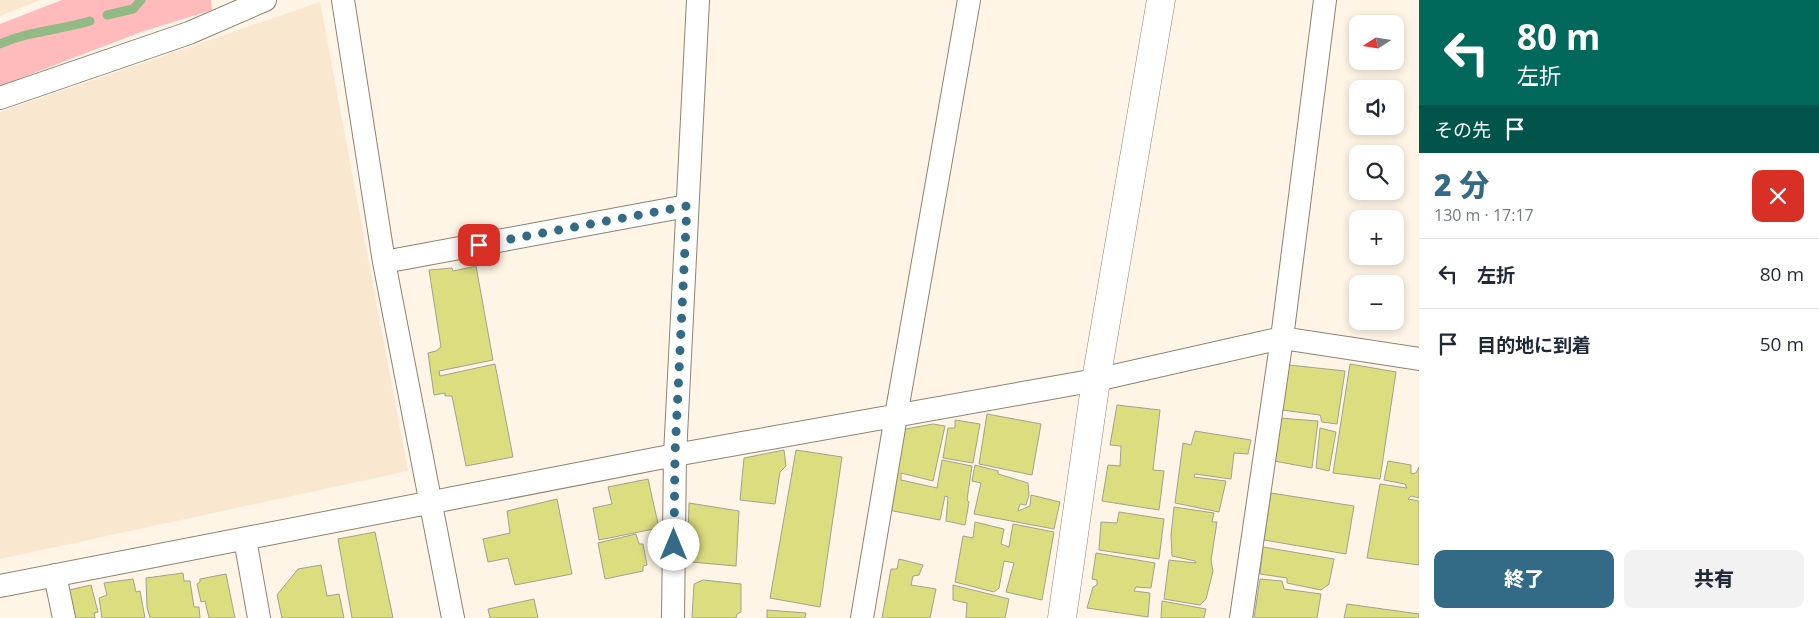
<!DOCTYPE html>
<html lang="ja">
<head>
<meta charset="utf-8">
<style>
  body { margin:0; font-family:"Open Sans","Noto Sans JP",sans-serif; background:#f2f2f3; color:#1f2937; height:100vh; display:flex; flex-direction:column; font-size:19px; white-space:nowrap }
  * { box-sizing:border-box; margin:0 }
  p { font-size:16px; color:#747a83 }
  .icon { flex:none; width:28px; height:28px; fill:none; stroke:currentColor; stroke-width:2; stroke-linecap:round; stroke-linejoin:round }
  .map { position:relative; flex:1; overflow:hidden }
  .sheet { display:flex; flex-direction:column; background:#fff; width:400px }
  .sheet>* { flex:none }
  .banner { background:#00695c; color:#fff; overflow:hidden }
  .needle { width:32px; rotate:258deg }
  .fabs { position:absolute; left:1349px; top:15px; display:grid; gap:10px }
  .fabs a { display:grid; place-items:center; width:55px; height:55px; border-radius:10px; background:#fff; box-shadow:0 2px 8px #0003; font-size:25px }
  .pin { position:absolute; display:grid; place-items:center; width:42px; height:42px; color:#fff; margin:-21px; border-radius:10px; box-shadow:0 2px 8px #0006 }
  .me { position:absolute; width:55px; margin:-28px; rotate:0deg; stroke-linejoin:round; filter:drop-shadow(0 0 4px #0008) }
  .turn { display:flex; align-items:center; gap:18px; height:105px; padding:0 15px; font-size:22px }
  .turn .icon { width:65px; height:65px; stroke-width:2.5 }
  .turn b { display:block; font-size:35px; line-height:42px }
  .then { display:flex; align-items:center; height:48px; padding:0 15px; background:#0003; gap:10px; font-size:19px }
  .round { display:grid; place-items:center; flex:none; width:52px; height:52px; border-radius:10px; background:#f2f2f3 }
  .headline { display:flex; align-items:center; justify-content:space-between; height:85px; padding:0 15px }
  h1 { font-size:30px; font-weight:800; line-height:38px; color:#336a85 }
  .action { display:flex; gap:10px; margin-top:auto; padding:10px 15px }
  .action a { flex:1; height:58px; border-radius:10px; background:#336a85; color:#fff; font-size:20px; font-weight:800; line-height:58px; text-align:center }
  .action a+a { background:#f2f2f3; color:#1f2937 }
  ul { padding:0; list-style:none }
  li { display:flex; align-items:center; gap:15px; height:70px; padding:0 15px; border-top:1px solid #e0e1e3 }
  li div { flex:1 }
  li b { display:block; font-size:19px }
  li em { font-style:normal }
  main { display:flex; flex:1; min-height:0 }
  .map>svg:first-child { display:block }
</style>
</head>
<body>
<main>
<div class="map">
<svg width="1419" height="618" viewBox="0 0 1419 618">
  <rect width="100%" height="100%" fill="#fff5e6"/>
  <path fill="#f9e8cf" d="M0,0H40L0,16Z
    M320,2L408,471L0,559V112Z"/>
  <path fill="#ffbabc" d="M62,0H211L212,10L141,32L0,86V24Z"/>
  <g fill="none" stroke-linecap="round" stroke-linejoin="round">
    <path stroke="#91ba84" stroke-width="9" d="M107,15L133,9L141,0
      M0,44C29,31 60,30 90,21"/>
  </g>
  <path fill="#dcdd7e" stroke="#a1a28e" d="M476,266L493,360L439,371L440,376L495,364L513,457L466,466L452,396H445V393L434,395L428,353L436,351L441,347L429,270L452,268L453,271Z
    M1350,364L1396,372L1380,479L1333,473Z
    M1289,365L1345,371L1337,424L1322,422L1320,415L1282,410Z
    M1117,405L1160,410L1153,470L1164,471L1159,510L1102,501L1108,465L1120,466L1121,446L1110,445Z
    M987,414L1041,424L1032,475L979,464Z
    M1279,418L1318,421L1312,468L1274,461Z
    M955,420L980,424L973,463L943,458L948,428H955Z
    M933,424L945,426L933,481L901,473V480L937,488L942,460L972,466L967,500L969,502L965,525L946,521L948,497L945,496L940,520L883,509L895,431Z
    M1320,428L1336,432L1329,471L1316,468Z
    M1195,431L1251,440L1248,454L1234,453L1231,479L1195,474L1194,477L1226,481L1219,512L1175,503L1183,443L1191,445Z
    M784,450L786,466L780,472L775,504L740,500L744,458Z
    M796,450L842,457L820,607L770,598Z
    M1388,461L1411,465V474L1416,473L1419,467V498L1411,496L1408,499L1419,501V565L1367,558L1380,484L1407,488L1405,484L1384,480Z
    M975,465L998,471V474L1028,483L1029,495L1026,505L1020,504L1018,511L1030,506L1031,495L1060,502L1054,529L974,514L981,483L972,481Z
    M648,479L659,528L599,540L593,508L612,504L608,487Z
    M1271,493L1354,506L1346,554L1264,540Z
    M557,499L572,574L515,585L508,558L488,562L483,539L510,533L507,511Z
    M689,503L739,511L736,566L691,562L693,542L688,539Z
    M1174,507L1214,513L1212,522H1217L1211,560L1213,571L1206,599L1200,605L1164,599L1169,560L1196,563L1195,561L1172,556L1171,535Z
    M1119,512L1164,519L1159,559L1099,550L1101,522L1117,523Z
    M975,522L1004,529L1001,544L1009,547L1013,524L1054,532L1042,600L1006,592L1014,563L1004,561L999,588L994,592L955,582L963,536L973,538Z
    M375,532L393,618H352L338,539Z
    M636,534L639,544H643L647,565L643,566V571L605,579L598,543Z
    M1263,547L1334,559L1329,584L1321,590L1287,583V578L1260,574Z
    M1096,553L1155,563L1151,588L1136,587L1134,591L1150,593L1148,617L1087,608L1093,587L1097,585V580L1092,579Z
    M899,559L923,565L919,575L913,576L911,585L936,589L930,618H882L891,569H897Z
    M321,565L327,596L339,594L344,618H282L277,595L298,569Z
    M183,573L184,581H190L194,607H199L200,618H150L147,607L146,578Z
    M226,574L235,618H209L205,601L201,602L197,584L200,582V579Z
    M133,579L136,592L140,591L145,618H102L99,598L107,595L104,583Z
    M1260,579L1282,581L1284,589L1321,594L1317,618H1254Z
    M703,580L741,584V612L737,614L736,618H692L694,584Z
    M91,585L98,612L94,613L95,618H66L65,591Z
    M953,585L1009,599L1005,618H966L967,603L953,600Z
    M534,599L538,618H490L488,609Z
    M1162,601L1206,609L1204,618H1161Z
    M1347,604L1419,614V618H1344Z
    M767,610L806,613L805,618H767Z"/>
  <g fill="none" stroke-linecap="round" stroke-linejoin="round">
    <defs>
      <path id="minor" d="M343,0L384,262L453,618
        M0,98L189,33L265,0
        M384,262L687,206
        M245,539L259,618
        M55,575L64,618
        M0,586L675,455L1096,380L1282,338L1419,359
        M673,618L675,455L698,0
        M862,618L896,416L969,0
        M1241,618L1282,338L1325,0"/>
      <path id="tertiary" d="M1062,618L1096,380L1161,0"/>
    </defs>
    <use href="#minor" stroke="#8e8372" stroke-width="24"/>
    <use href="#tertiary" stroke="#8e8372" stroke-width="29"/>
    <use href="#minor" stroke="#fff" stroke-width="22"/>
    <use href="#tertiary" stroke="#fff" stroke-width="28"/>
  </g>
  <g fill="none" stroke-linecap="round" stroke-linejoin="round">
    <path stroke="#336a85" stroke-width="9" stroke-dasharray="0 16.2" d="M479,245L687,206L675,454L674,545"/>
  </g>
</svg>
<div class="fabs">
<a><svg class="needle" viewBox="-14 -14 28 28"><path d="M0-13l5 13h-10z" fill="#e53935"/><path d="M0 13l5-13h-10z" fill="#747a83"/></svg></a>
<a><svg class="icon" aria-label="sound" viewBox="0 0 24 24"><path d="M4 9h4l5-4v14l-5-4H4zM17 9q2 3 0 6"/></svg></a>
<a><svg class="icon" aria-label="search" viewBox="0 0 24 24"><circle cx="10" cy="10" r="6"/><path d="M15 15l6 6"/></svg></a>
<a>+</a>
<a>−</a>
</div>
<div class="pin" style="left:479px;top:245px;background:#d93025"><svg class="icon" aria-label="arrive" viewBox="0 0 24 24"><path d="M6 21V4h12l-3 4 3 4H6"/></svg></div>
<svg class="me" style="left:674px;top:545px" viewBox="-20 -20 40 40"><circle r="19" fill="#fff"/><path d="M0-13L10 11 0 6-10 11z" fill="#336a85"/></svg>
</div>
<section class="sheet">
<div class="banner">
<div class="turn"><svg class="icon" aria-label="left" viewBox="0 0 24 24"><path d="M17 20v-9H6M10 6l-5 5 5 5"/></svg><div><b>80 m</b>左折</div></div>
<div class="then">その先<svg class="icon" aria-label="arrive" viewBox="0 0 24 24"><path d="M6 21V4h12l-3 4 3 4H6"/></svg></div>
</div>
<div class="headline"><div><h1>2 分</h1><p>130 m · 17:17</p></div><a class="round" style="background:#d93025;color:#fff"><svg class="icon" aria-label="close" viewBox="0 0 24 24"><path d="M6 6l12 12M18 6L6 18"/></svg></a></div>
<ul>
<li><svg class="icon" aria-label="left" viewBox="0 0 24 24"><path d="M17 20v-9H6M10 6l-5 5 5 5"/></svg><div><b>左折</b></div><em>80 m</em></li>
<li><svg class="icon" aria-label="arrive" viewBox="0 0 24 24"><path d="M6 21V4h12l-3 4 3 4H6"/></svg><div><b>目的地に到着</b></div><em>50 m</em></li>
</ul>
<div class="action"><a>終了</a><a>共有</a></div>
</section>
</main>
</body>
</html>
